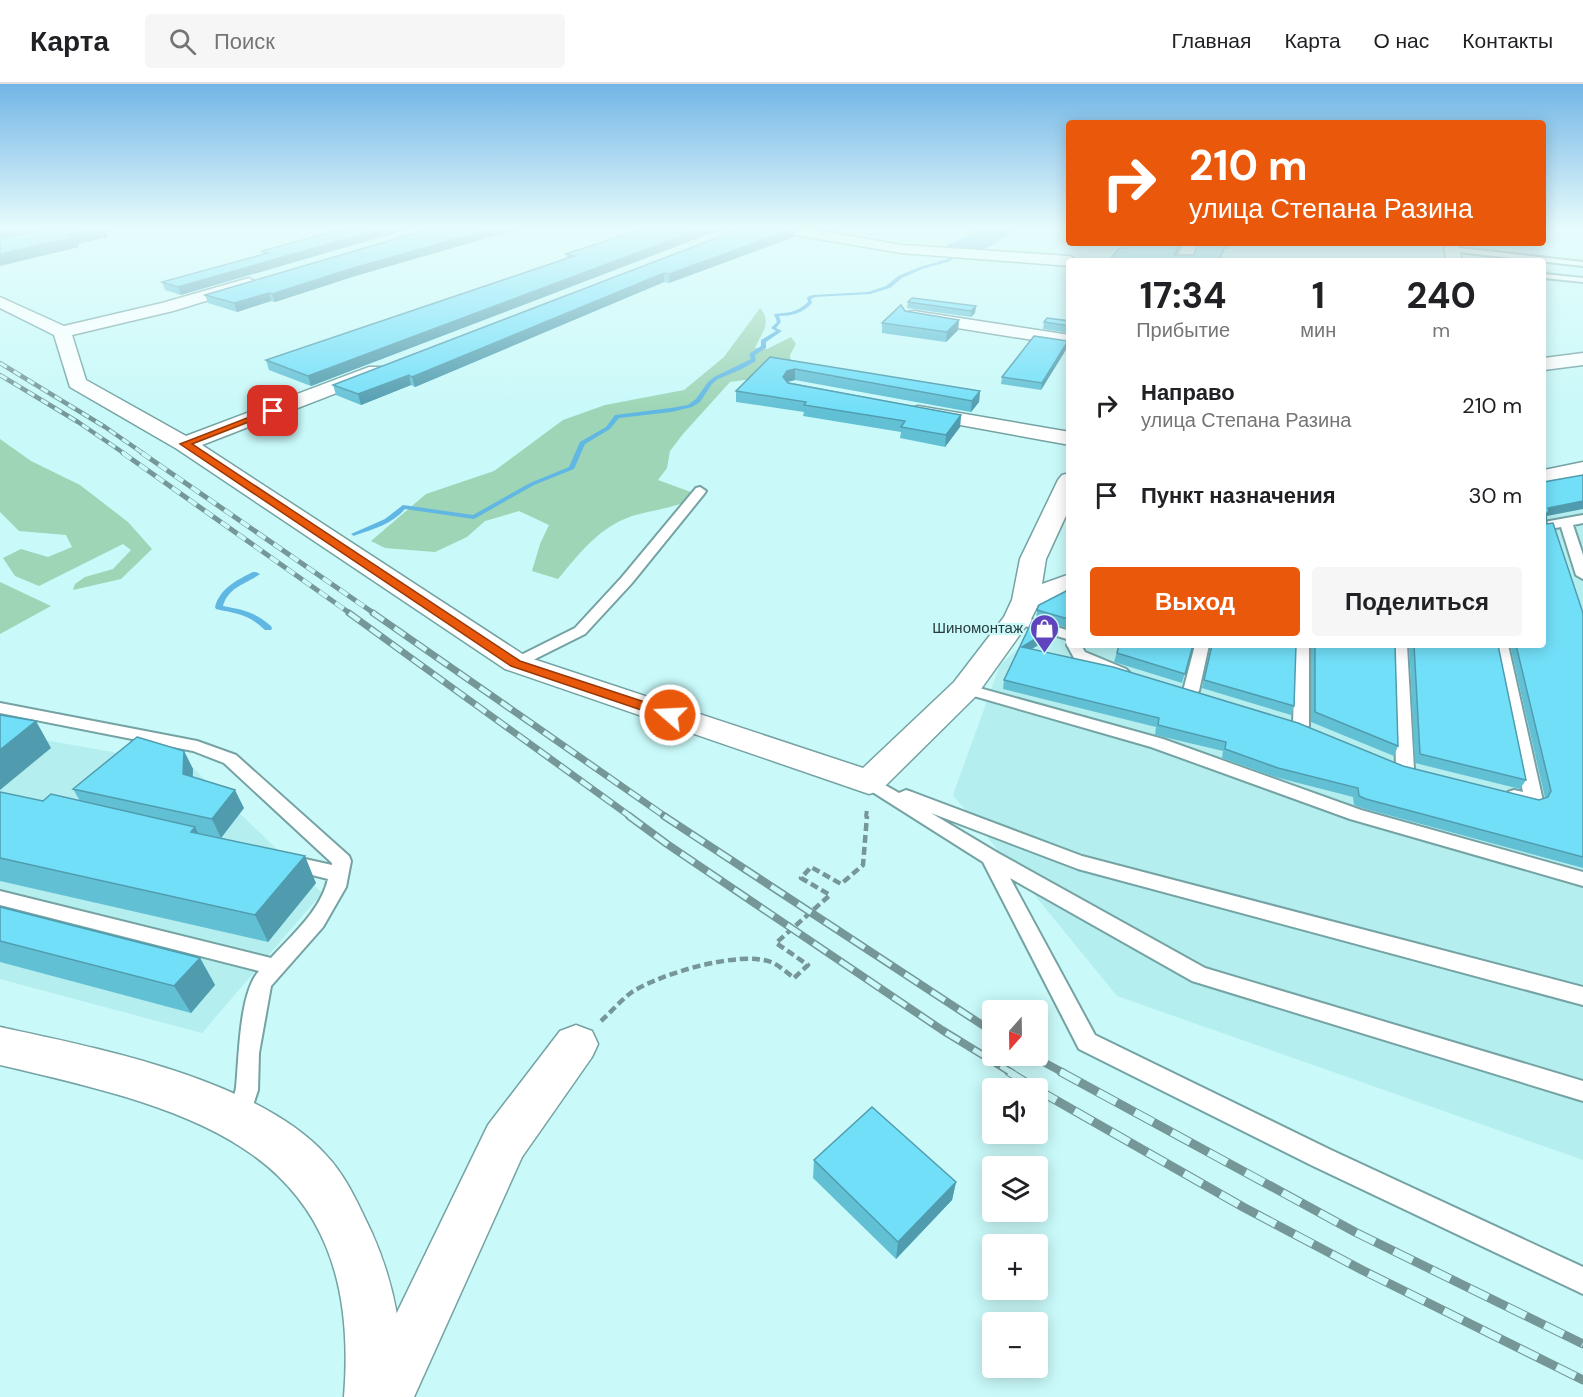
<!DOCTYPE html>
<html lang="ru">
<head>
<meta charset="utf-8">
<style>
  body { margin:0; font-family:"DM Sans",sans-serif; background:#f6f6f6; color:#202124; height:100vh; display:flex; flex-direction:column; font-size:22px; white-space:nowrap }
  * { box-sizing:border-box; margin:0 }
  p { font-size:20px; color:#757577 }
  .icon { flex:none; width:33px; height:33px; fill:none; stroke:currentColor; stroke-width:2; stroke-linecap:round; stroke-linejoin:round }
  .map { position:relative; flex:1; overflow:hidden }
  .sheet { position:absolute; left:1066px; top:174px; width:480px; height:390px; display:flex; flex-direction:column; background:#fff; border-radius:6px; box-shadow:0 3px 15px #0003 }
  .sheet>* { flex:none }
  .hud { position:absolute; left:1066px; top:36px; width:480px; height:126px; border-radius:6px; box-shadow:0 3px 15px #0003; background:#ea580c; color:#fff; overflow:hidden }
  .needle { width:39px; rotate:200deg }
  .tools { position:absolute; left:982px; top:916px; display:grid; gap:12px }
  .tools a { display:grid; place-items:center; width:66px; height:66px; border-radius:6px; background:#fff; box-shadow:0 3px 15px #0003; font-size:30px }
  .pin { position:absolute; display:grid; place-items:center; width:51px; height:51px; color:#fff; margin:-26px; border-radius:12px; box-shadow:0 3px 9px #0006 }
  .me { position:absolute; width:66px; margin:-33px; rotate:289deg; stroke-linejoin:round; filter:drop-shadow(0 0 4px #0008) }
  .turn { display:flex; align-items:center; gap:21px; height:126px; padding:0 24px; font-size:27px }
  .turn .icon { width:78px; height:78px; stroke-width:2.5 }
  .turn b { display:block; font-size:42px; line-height:51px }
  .eta { display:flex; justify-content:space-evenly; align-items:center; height:102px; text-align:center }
  .eta b { font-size:36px; font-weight:700; line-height:42px }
  .cta { display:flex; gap:12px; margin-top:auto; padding:12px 24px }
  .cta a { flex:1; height:69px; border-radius:6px; background:#ea580c; color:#fff; font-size:24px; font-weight:700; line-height:69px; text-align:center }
  .cta a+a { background:#f6f6f6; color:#202124 }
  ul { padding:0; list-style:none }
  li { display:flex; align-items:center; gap:18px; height:90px; padding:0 24px }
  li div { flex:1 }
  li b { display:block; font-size:22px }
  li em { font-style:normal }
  header { display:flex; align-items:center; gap:36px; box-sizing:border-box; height:84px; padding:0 30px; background:#fff; border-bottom:2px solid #e0e0e0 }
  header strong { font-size:28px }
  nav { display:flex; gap:33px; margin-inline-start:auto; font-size:21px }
  .search { width:420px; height:54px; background:#f6f6f6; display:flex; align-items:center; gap:15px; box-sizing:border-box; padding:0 21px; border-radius:6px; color:#757577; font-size:22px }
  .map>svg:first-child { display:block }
</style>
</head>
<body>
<header>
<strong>Карта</strong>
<div class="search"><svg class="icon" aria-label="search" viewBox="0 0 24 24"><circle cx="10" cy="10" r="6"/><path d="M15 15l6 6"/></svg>Поиск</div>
<nav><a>Главная</a><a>Карта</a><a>О нас</a><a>Контакты</a></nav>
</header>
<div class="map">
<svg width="1583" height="1313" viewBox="0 0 1583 1313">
  <rect width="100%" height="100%" fill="#c9f9f9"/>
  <path fill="#b4eeef" d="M1583,398V1076L1117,912L953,711L1000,581L1069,518L1070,561H1544V405Z
    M0,648L191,682L322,809L202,949L0,895Z"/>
  <path fill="#9dd5b6" d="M760,224C773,239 761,249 755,264L767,265L791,253L796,260L790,271L791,283L759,294L730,298L683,350L670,367L667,384L658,396L699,411C679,424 655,425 632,432C598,444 580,469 558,495L532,487L540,460L549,441L519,427L485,437L467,453L435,468L385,464L371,457L426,410L494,387L563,336L605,321L684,306L724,273Z
    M0,355L31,377L80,401L128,438L152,465L121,495L73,506L75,500L85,493L113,485L131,466L123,460L39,502L15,492L3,474L21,465L48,473L72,463L66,451L19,447L0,428Z
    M0,498L51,522L0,550Z"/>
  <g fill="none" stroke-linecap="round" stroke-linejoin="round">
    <path fill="#61b7e4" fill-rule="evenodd" d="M954,170L957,171L950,177L922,185L902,194L890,204L870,210L815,213L811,215L812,219C803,229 792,232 779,232L781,238L776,244L782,247L766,258V264L755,271L756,277L742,285L718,295L712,300L700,318L692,323L671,328L619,334L610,345L585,360L574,385L534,401L474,435L405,425C392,440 374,445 356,451L354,452L351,450L385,435L403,421L473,431L530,399L569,383L580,358L606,343L615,331L671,324L688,321L696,315L708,298L714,293L751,275L749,270L761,262V256L776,247L771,244L777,238L774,230C788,229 798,228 808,218L807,213L813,211L868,208L886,202L898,192L920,183L948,175Z
      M253,488H256L260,490C246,500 228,503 223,522C244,526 255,528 271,542L272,544L271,546H265C248,530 238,530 216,525L215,523C220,504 237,496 253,488Z"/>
    <path fill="#61b7e4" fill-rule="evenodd" d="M985,143H1014C1003,159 965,177 947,173L943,167L947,161Z"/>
    <defs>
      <path id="service" d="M1452,163L1583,178V182L1449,167Z
        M1544,190L1583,194V198L1544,194Z
        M700,403L706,407L704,410L632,499L585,550L521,582H511L508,579L511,576L575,544L622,493L696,404Z
        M1583,431V439L1573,441L1583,471V495L1576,491L1561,443L1544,446V438Z
        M1017,531L1070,547V556L1012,538L1010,535Z
        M1070,558V561H1081L1085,568L1126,585L1129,588L1121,593L1116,591L1074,574L1067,561Z
        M1195,561H1209L1199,607L1191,612L1183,607Z
        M1295,561H1309V642L1301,647L1293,642Z
        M1393,561H1407L1414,685L1411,689H1399L1396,685Z
        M1494,561H1508L1543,717L1540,721L1534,723L1508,716L1505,712L1508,708L1514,706L1523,708Z
        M965,600L1163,655L1361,726L1583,788V802L1350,735L1151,663L960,608L957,605Z
        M0,619L197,657L236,671L349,772L351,777L346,803L323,843L271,902L259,969L258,1006L246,1043L238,1046L230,1043L226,1035C229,1025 234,1014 236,1004C239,975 239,909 259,887L0,821V807L271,874C292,851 321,826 328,795L280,783L278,778L280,773L287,771L332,781V779L224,679L193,667L0,629Z
        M869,692L899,709L906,706L912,708L1082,772L1583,903V921L1078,785L931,729L998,769L1205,884L1583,997V1017L1192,897L1010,794L1095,951L1331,1066L1583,1183V1210L1313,1082L1079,965L983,778L863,702L860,698L863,694Z"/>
      <path id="minor" d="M765,143H798L901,161L1070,172L1078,177H1070V182L901,169L772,147Z
        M1185,159H1199L1190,177H1174Z
        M1444,159H1458L1462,177H1446Z
        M249,194L257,199L255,202L173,227L72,251L86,296L186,352L369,283H383L386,287L383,291L202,361L527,573L863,684L954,598L1004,533L1012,516L1020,475L1058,396L1062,391L1070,389V423L1046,475L1042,500L1070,490V508L1038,521L1031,535L976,612L881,706L869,710L505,585L177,365L70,303L54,251L0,224V213L64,242L162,219Z
        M914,227L1070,251V262L908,236L905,232L908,228Z
        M1583,269V281L1544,286V274Z
        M918,322L1070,348V361L911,332L908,328L911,324Z
        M1583,378V392L1544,400V386Z
        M576,941L592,947L598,960L592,973L522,1073L414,1313H356L488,1041L560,947Z"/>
      <path id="tertiary" d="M0,943C97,964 257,995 326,1071C347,1093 359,1122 372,1149C396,1203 404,1255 402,1313H344C364,1066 198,1027 0,981Z"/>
    </defs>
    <use href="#service" stroke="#75a2a3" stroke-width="4"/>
    <use href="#minor" stroke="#75a2a3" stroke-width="3"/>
    <use href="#tertiary" stroke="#75a2a3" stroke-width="3"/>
    <path stroke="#769697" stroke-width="4" stroke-dasharray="6 3" stroke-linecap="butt" d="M866,733L867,725"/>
    <path stroke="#769697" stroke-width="4.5" stroke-dasharray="8 4" stroke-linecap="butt" d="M601,937C611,928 621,916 632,908C660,890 739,866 771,878C779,881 787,889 794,894L808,881L776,859L830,811L801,794L811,783L841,800L863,781L867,732"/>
    <use href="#service" fill="#fff" fill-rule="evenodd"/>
    <use href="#minor" fill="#fff" fill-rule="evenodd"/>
    <use href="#tertiary" fill="#fff" fill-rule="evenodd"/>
    <defs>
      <path id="rail-far4" d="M0,279L105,343L144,370
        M0,291L78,338L125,370"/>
      <path id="rail-far3" d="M123,369L351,530
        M142,369L375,530"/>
      <path id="rail-far2" d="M349,529L631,733
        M373,529L666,733"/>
      <path id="rail-far1" d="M629,732L667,760L942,946L1012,989
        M664,732L993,948
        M1032,972L1064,989"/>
      <path id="rail" d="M1009,988L1037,1005
        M1061,988L1355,1148L1583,1260
        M1038,1006L1243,1123L1362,1186L1583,1296"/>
    </defs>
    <use href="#rail-far4" stroke="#769798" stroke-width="4.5"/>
    <use href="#rail-far3" stroke="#769798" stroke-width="5"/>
    <use href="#rail-far2" stroke="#769798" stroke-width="7"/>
    <use href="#rail-far1" stroke="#769798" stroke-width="8"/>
    <use href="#rail" stroke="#769798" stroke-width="9"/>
    <use href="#rail-far4" stroke="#c9f9f9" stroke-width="3" stroke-dasharray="8" stroke-linecap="butt"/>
    <use href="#rail-far3" stroke="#c9f9f9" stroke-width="4" stroke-dasharray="10" stroke-linecap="butt"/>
    <use href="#rail-far2" stroke="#c9f9f9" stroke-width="4.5" stroke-dasharray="13" stroke-linecap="butt"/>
    <use href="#rail-far1" stroke="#c9f9f9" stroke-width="5" stroke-dasharray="16" stroke-linecap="butt"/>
    <use href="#rail" stroke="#c9f9f9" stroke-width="7" stroke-dasharray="21" stroke-linecap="butt"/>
  </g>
  <path fill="#62c0d5" d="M350,143L181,211L165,206L162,198L263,170L262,167Z
    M649,143H727L311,302L269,286L266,276L567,174L566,170Z
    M794,145V153L669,199L664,198L415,303L411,301L361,321L336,311L333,301Z
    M1128,159H1182L1176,171H1194L1198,159H1231L1228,165L1225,164L1220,177H1109L1125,164Z
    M1478,159H1501L1500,161Z
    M352,193L275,218L271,217L237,228L208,219L205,211Z
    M908,218L976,222L975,229L971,233L907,224Z
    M905,227L959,236L958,246L946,258L882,249V239Z
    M1070,237V249L1043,245L1044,238Z
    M1068,257L1067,264L1041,306L1001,300L1002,293Z
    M770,273L980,307L979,318L971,328L795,296L787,298L961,331L960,343L945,363L900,354L901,348L803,332L804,328L736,318V307Z
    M1544,398L1547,432L1546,434L1547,440L1583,529V784L1362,724L1354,721L1353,713L1275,693L1222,674L1223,667L1155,651L1156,643L1003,605L1004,596L1032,537L1053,544L1052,553L1032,565L1403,682L1539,716L1545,714L1510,561H1544Z
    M1070,505V542L1067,544L1036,534L1037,526Z
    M1119,561H1193L1182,599L1114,578Z
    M1211,561H1296L1294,622L1291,631L1202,604Z
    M1311,561H1395L1398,662L1394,672L1311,638Z
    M1409,561H1498L1526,696L1520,705L1415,679Z
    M184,667L193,685L192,693L244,724L221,754L198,749L199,750L316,799L268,858L0,797V708L43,717H80L73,705Z
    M0,823L200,874L215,901L191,929L0,878Z
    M814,1076L956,1098L952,1116L896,1175L813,1094Z"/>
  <path fill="#509cae" d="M0,143H50L0,155Z
    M105,143L108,153L78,160L79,163L0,182V170L68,151Z
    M388,143H416L181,211L178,203Z
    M498,143H525L352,193L275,218L272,210L350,185Z
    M706,143H727L311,302L308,292Z
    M794,145V153L669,199V190Z
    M1180,159H1182L1173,177L1174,171Z
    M664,189V198L415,303L412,293Z
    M269,209L271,217L237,228L234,219Z
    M976,222L975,229L971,233V227Z
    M959,236L958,246L946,258L947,248Z
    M1068,257L1067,264L1041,306L1042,299Z
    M795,285V296L787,298L783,304V293L787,287Z
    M409,291L411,301L361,321L358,310Z
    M980,307L979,318L971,328L972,317Z
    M961,331L960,343L945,363L946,351Z
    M1583,417V425L1547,432L1544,437L1548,424Z
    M1070,534V542L1067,544L1068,535Z
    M1053,544L1052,553L1021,571L1022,563Z
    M36,637L51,664L0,706V666Z
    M184,667L193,685L192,709L183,690Z
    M235,706L244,724L221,754L212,735Z
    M195,743L209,770L191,748Z
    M305,772L316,799L268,858L255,831Z
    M200,874L215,901L191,929L174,902Z
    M956,1098L952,1116L896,1175L898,1158Z"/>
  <path fill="#72dff8" stroke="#509cae" stroke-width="1.5" d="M54,143H103L68,151L75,153L0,170V155Z
    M350,143H388L178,203L162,198L268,169L262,167Z
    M436,143H498L350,185L272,210L269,209L234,219L205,211Z
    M649,143H706L308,292L266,276L574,172L566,170Z
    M745,143H782L794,145L669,190L664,189L412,293L409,291L358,310L333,301Z
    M1128,159H1180L1174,171H1194L1198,159H1226L1219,177H1109L1119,164H1125Z
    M912,214L976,222L971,227L908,218Z
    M901,221L905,227L959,236L947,248L882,239Z
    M1047,234L1070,237V242L1044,238Z
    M1034,252L1068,257L1042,299L1002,293Z
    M770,273L980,307L972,317L795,285L787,287L783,293L788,299L961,331L946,351L901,343L905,337L804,321L806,318L736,307Z
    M1583,391V417L1548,424L1549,427L1546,430L1547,440L1553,439L1583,529V773L1366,715L1359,712L1358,704L1278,684L1225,665L1226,658L1158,641L1159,634L1004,596L1032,537L1053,544L1022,563L1113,583L1298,639L1403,682L1539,716L1548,713L1551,707L1516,561H1544V398Z
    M1070,505V534L1068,535L1037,526L1039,521Z
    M1119,561H1193L1185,590L1117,569Z
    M1212,561H1296L1294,622L1204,596Z
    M1315,561H1395L1398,662L1315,628Z
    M1414,561H1498L1526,696L1420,670Z
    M0,631L36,637L0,666Z
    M137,653L184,667L183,690L235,706L212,735L73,705Z
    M0,708L43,717L51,710L195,743L191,748L305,772L255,831L0,774Z
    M0,823L200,874L174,902L0,857Z
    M872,1023L956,1098L898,1158L814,1076Z"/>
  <linearGradient id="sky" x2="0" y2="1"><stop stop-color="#72b5e6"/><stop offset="0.44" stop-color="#e7fcfc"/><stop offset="1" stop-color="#e7fcfc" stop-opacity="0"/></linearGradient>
  <rect width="1583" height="327" fill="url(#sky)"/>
  <path fill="#ea580c" stroke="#983908" stroke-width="1.5" d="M270,325L277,327L192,360L520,577L675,628L677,631L675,634H665L511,582L180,360Z"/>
  <defs>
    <symbol id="shop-pin" viewBox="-11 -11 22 30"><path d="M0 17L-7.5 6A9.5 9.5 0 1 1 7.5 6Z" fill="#6044bd" stroke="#c9f9f9"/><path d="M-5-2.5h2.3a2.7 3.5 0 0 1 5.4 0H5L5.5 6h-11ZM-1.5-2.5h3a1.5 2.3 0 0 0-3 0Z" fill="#fff"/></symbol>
  </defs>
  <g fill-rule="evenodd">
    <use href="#shop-pin" x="1028" y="528" width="33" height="45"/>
  </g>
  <g text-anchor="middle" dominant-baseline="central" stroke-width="4.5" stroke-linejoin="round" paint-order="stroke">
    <g font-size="15" fill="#2a3d3e" stroke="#c9f9f9" text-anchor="end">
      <text x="1023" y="544">Шиномонтаж</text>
    </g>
  </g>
</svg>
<div class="tools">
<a><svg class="needle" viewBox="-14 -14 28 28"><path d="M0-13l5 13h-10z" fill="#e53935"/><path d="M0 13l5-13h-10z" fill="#757577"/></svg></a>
<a><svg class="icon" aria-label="sound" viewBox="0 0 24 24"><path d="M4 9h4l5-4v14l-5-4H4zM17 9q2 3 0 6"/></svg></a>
<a><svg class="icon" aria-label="layers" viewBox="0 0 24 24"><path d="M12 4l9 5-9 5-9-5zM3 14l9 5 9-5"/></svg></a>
<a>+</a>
<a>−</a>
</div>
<div class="pin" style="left:273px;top:327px;background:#d93025"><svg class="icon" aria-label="arrive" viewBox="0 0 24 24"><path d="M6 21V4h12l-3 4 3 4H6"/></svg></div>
<svg class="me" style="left:670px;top:631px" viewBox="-20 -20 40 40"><circle r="17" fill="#ea580c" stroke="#fff" stroke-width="3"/><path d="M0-11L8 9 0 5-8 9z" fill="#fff"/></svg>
<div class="hud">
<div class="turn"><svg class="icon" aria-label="right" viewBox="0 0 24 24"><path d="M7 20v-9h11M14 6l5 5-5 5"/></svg><div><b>210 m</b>улица Степана Разина</div></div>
</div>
<section class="sheet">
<div class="eta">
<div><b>17:34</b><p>Прибытие</p></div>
<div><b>1</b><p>мин</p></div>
<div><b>240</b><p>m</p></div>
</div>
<ul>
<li><svg class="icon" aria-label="right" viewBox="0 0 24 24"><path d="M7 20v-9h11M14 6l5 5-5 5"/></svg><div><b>Направо</b><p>улица Степана Разина</p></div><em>210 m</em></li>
<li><svg class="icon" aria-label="arrive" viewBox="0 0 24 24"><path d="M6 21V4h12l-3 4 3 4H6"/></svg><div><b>Пункт назначения</b></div><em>30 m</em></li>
</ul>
<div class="cta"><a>Выход</a><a>Поделиться</a></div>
</section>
</div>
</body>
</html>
